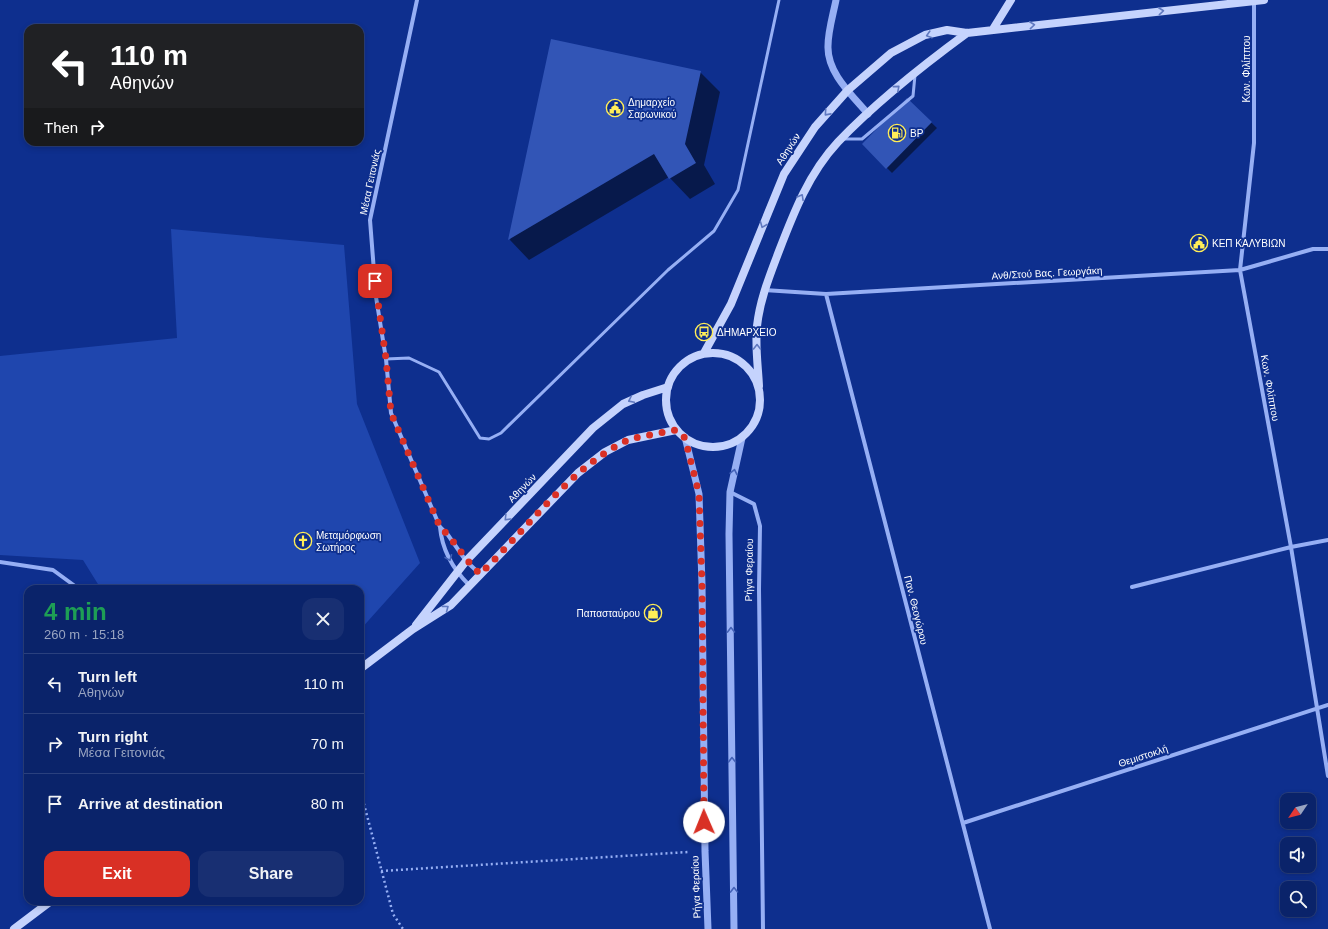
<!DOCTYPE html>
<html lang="en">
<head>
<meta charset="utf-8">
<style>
  body { margin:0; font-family:Helvetica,sans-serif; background:#182f72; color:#f1f3f6; height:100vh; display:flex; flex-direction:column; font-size:15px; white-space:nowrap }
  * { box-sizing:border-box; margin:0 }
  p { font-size:13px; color:#99a4c1 }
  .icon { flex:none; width:22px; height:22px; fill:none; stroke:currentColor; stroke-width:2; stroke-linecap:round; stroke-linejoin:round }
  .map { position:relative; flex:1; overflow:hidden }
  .sheet { position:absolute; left:24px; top:585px; width:340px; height:320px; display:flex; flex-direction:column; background:#0a236a; border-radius:12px; box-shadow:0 2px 6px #0003,0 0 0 1px #2a407e }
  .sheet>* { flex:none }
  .hud { position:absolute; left:24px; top:24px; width:340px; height:122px; border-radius:12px; box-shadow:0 2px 6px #0003,0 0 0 1px #2a407e; background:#202124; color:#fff; overflow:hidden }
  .needle { width:26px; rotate:235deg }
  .controls { position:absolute; left:1280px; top:793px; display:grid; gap:8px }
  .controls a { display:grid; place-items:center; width:36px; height:36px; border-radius:8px; background:#0a236a; box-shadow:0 2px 6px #0003,0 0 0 1px #2a407e; font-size:20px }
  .pin { position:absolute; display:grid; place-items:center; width:34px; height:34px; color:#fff; margin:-17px; border-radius:8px; box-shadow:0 2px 6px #0006 }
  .me { position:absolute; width:44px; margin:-22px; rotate:359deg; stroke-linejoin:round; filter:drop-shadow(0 0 3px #0008) }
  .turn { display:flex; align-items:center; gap:14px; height:84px; padding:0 20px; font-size:18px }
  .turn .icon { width:52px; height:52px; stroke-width:2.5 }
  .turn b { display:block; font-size:28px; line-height:34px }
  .then { display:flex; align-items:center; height:38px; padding:0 20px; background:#0003; gap:8px; font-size:15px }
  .round { display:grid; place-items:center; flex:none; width:42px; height:42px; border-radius:12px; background:#182f72 }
  .summary { display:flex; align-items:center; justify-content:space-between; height:68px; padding:0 20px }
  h1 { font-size:24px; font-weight:600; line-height:30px; color:#1e9e55 }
  .button { display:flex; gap:8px; margin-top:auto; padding:8px 20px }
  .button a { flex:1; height:46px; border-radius:12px; background:#d93025; color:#fff; font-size:16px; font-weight:600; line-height:46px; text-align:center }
  .button a+a { background:#182f72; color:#f1f3f6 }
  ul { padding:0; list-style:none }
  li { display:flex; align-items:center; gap:12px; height:60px; padding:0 20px; border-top:1px solid #2a407e }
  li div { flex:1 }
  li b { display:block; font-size:15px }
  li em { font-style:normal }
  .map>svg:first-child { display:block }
</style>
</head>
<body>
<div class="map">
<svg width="1328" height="929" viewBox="0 0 1328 929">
  <rect width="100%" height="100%" fill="#0e2f8e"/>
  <path fill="#1f46ae" d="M171,229L344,245L357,404L420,563L360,630V589H101L83,560L0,555V356L177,338Z"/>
  <path fill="#0007" d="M552,40L700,72L720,92L704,165L715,184L690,199L669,177L529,260L510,240Z
    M907,99L937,128L892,173L863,144Z"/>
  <path fill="#3255b6" d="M551,39L701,71L685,144L696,163L669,179L654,154L508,240Z
    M907,98L932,122L886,169L862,144Z"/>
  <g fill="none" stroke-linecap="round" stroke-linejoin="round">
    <path stroke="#96aff4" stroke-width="2.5" stroke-dasharray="2 3" stroke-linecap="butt" d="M360,789L393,914L403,929
      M381,871L688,852"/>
    <path stroke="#96aff4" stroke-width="3" d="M843,139H862L913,96L915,75
      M386,359L409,358L439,372L480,438L489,439L501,433L668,270L714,231L738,190L779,0"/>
    <path stroke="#96aff4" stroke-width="4" d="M417,0L370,220L376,297L386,359L391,413L440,527
      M1254,1V143L1240,270L1291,547L1328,776
      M764,290L826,294L1240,270L1313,249H1328
      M826,294L990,929
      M730,492L754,504L760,526L759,589L763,929
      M0,562L53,570L79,589
      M469,585C453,569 442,550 440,527L448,535L466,561L480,574
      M1132,587L1291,547L1328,540
      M963,823L1328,705"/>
    <path stroke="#96aff4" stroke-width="7" d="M836,0C833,15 828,31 828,46C827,73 852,95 868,114
      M685,437L699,494L702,584L705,851L708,929
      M734,929L729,534L730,492L742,438"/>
    <path stroke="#c5d3fd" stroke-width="8" d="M993,29L1011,0
      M704,353L731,304L784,174L815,127L848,90L891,53L925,35L947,30L967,33L1264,0
      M666 400a47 47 0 1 1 94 0a47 47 0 1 1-94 0Z
      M759,386C758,366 755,346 757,326C760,299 770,275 779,251C794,212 809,173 838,142C876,102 922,66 967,33
      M416,625L466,561L593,428L623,404L643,395L668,387
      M360,669L413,629L451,605L578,473L605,452L628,440L676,430
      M14,929L51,901"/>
  </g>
  <defs><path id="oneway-chevron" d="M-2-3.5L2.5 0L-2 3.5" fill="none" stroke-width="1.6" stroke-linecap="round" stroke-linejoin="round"/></defs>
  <g stroke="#6079c0">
    <use href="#oneway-chevron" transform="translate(1161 11) rotate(-6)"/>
    <use href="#oneway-chevron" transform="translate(1032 25) rotate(-6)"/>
    <use href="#oneway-chevron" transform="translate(929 35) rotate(163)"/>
    <use href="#oneway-chevron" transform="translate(897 88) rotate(-41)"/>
    <use href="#oneway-chevron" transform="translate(827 113) rotate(132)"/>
    <use href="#oneway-chevron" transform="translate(801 197) rotate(-61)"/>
    <use href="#oneway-chevron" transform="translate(763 225) rotate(112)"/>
    <use href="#oneway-chevron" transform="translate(757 347) rotate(-90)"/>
    <use href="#oneway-chevron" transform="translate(631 400) rotate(154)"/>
    <use href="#oneway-chevron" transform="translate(507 518) rotate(134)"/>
    <use href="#oneway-chevron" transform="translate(446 608) rotate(-37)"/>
  </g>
  <g stroke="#4462b7">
    <use href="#oneway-chevron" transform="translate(734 472) rotate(-78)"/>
    <use href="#oneway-chevron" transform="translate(449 558) rotate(68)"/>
    <use href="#oneway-chevron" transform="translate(731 630) rotate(-91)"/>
    <use href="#oneway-chevron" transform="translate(732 760) rotate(-91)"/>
    <use href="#oneway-chevron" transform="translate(734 890) rotate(-91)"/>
  </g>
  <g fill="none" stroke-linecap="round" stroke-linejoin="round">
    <path stroke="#d93025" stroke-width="7" stroke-dasharray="0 12.6" d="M375,281L386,359L391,413L440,527C455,541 465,560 480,574C524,532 571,467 626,441C638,436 662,433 676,430L685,438L699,494L702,584L704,822"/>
  </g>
  <defs>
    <symbol id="civic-ring" viewBox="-11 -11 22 22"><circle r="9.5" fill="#0e2f8e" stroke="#ffed58" stroke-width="1.5"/><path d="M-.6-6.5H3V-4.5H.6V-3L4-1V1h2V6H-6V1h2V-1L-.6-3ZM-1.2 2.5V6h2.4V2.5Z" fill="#ffed58"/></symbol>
    <symbol id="fuel-ring" viewBox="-11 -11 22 22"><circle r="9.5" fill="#0e2f8e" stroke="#ffed58" stroke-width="1.5"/><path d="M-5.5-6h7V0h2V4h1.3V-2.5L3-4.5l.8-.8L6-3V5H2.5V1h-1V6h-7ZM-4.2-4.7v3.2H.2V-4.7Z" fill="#ffed58"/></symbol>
    <symbol id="bus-ring" viewBox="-11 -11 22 22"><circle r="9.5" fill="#0e2f8e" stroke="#ffed58" stroke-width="1.5"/><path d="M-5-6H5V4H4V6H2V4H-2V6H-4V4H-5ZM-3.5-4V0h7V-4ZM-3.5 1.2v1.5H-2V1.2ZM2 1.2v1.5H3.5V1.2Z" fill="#ffed58"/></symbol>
    <symbol id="church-ring" viewBox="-11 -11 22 22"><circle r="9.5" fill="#0e2f8e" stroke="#ffed58" stroke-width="1.5"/><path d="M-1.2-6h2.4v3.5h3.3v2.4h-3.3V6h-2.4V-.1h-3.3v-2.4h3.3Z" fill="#ffed58"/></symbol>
    <symbol id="shop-ring" viewBox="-11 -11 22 22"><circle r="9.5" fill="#0e2f8e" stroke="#ffed58" stroke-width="1.5"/><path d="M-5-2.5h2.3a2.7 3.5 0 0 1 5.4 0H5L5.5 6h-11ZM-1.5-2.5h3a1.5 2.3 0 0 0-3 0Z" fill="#ffed58"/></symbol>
  </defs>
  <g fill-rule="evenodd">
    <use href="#civic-ring" x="605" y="98" width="20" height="20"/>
    <use href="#fuel-ring" x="887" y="123" width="20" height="20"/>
    <use href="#civic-ring" x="1189" y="233" width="20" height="20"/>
    <use href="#bus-ring" x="694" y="322" width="20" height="20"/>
    <use href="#church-ring" x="293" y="531" width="20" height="20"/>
    <use href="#shop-ring" x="643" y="603" width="20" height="20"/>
  </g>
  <g text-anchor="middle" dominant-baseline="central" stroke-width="3.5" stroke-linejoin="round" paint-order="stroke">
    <g font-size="10" fill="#fff" stroke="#0e2f8e">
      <text transform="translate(1246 69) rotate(-90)">Κων. Φιλίππου</text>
      <text transform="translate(788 149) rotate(-57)">Αθηνών</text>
      <text transform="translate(370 182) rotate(-78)">Μέσα Γειτονιάς</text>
      <text transform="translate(1047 273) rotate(-3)">Ανθ/Στού Βας. Γεωργάκη</text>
      <text transform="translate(1270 388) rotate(80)">Κων. Φιλίππου</text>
      <text transform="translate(522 488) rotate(-46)">Αθηνών</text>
      <text transform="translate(749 570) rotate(-89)">Ρήγα Φεραίου</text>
      <text transform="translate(916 610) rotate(76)">Παν. Θεογώρου</text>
      <text transform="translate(1143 756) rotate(-18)">Θεμιστοκλή</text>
      <text transform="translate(696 887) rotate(-92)">Ρήγα Φεραίου</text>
    </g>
    <g font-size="10" fill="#fff" stroke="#0e2f8e" text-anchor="start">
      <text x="628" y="102">Δημαρχείο<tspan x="628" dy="12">Σαρωνικού</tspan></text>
      <text x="910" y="133">BP</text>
      <text x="1212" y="243">ΚΕΠ ΚΑΛΥΒΙΩΝ</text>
      <text x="717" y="332">ΔΗΜΑΡΧΕΙΟ</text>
      <text x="316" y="535">Μεταμόρφωση<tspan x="316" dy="12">Σωτήρος</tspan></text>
      <text x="640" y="613" text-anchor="end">Παπασταύρου</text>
    </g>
  </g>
</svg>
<div class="controls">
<a><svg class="needle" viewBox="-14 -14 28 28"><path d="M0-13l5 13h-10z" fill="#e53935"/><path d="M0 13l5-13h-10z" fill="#99a4c1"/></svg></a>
<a><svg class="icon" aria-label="sound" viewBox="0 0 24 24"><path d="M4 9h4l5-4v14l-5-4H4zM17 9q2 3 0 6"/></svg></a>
<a><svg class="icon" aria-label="search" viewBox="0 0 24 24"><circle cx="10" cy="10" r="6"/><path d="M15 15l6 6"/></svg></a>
</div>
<div class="pin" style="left:375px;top:281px;background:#d93025"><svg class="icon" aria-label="arrive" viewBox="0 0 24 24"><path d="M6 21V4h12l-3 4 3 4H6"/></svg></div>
<svg class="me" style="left:704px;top:822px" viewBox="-20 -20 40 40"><circle r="19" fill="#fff"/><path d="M0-13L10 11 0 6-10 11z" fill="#d93025"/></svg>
<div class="hud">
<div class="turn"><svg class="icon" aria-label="left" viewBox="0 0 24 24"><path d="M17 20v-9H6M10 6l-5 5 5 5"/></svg><div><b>110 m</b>Αθηνών</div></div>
<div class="then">Then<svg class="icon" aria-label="right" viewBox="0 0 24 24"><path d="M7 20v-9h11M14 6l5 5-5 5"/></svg></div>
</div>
<section class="sheet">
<div class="summary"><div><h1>4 min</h1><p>260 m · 15:18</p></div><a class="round"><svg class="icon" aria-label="close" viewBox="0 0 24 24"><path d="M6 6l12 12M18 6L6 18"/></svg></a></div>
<ul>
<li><svg class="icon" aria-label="left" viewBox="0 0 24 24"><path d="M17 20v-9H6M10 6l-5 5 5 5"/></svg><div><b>Turn left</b><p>Αθηνών</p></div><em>110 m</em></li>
<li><svg class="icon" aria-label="right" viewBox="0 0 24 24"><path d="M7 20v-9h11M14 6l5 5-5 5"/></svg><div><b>Turn right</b><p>Μέσα Γειτονιάς</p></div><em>70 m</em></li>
<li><svg class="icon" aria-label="arrive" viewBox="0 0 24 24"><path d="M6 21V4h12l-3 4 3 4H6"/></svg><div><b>Arrive at destination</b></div><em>80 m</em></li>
</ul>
<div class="button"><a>Exit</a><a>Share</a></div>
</section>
</div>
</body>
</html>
